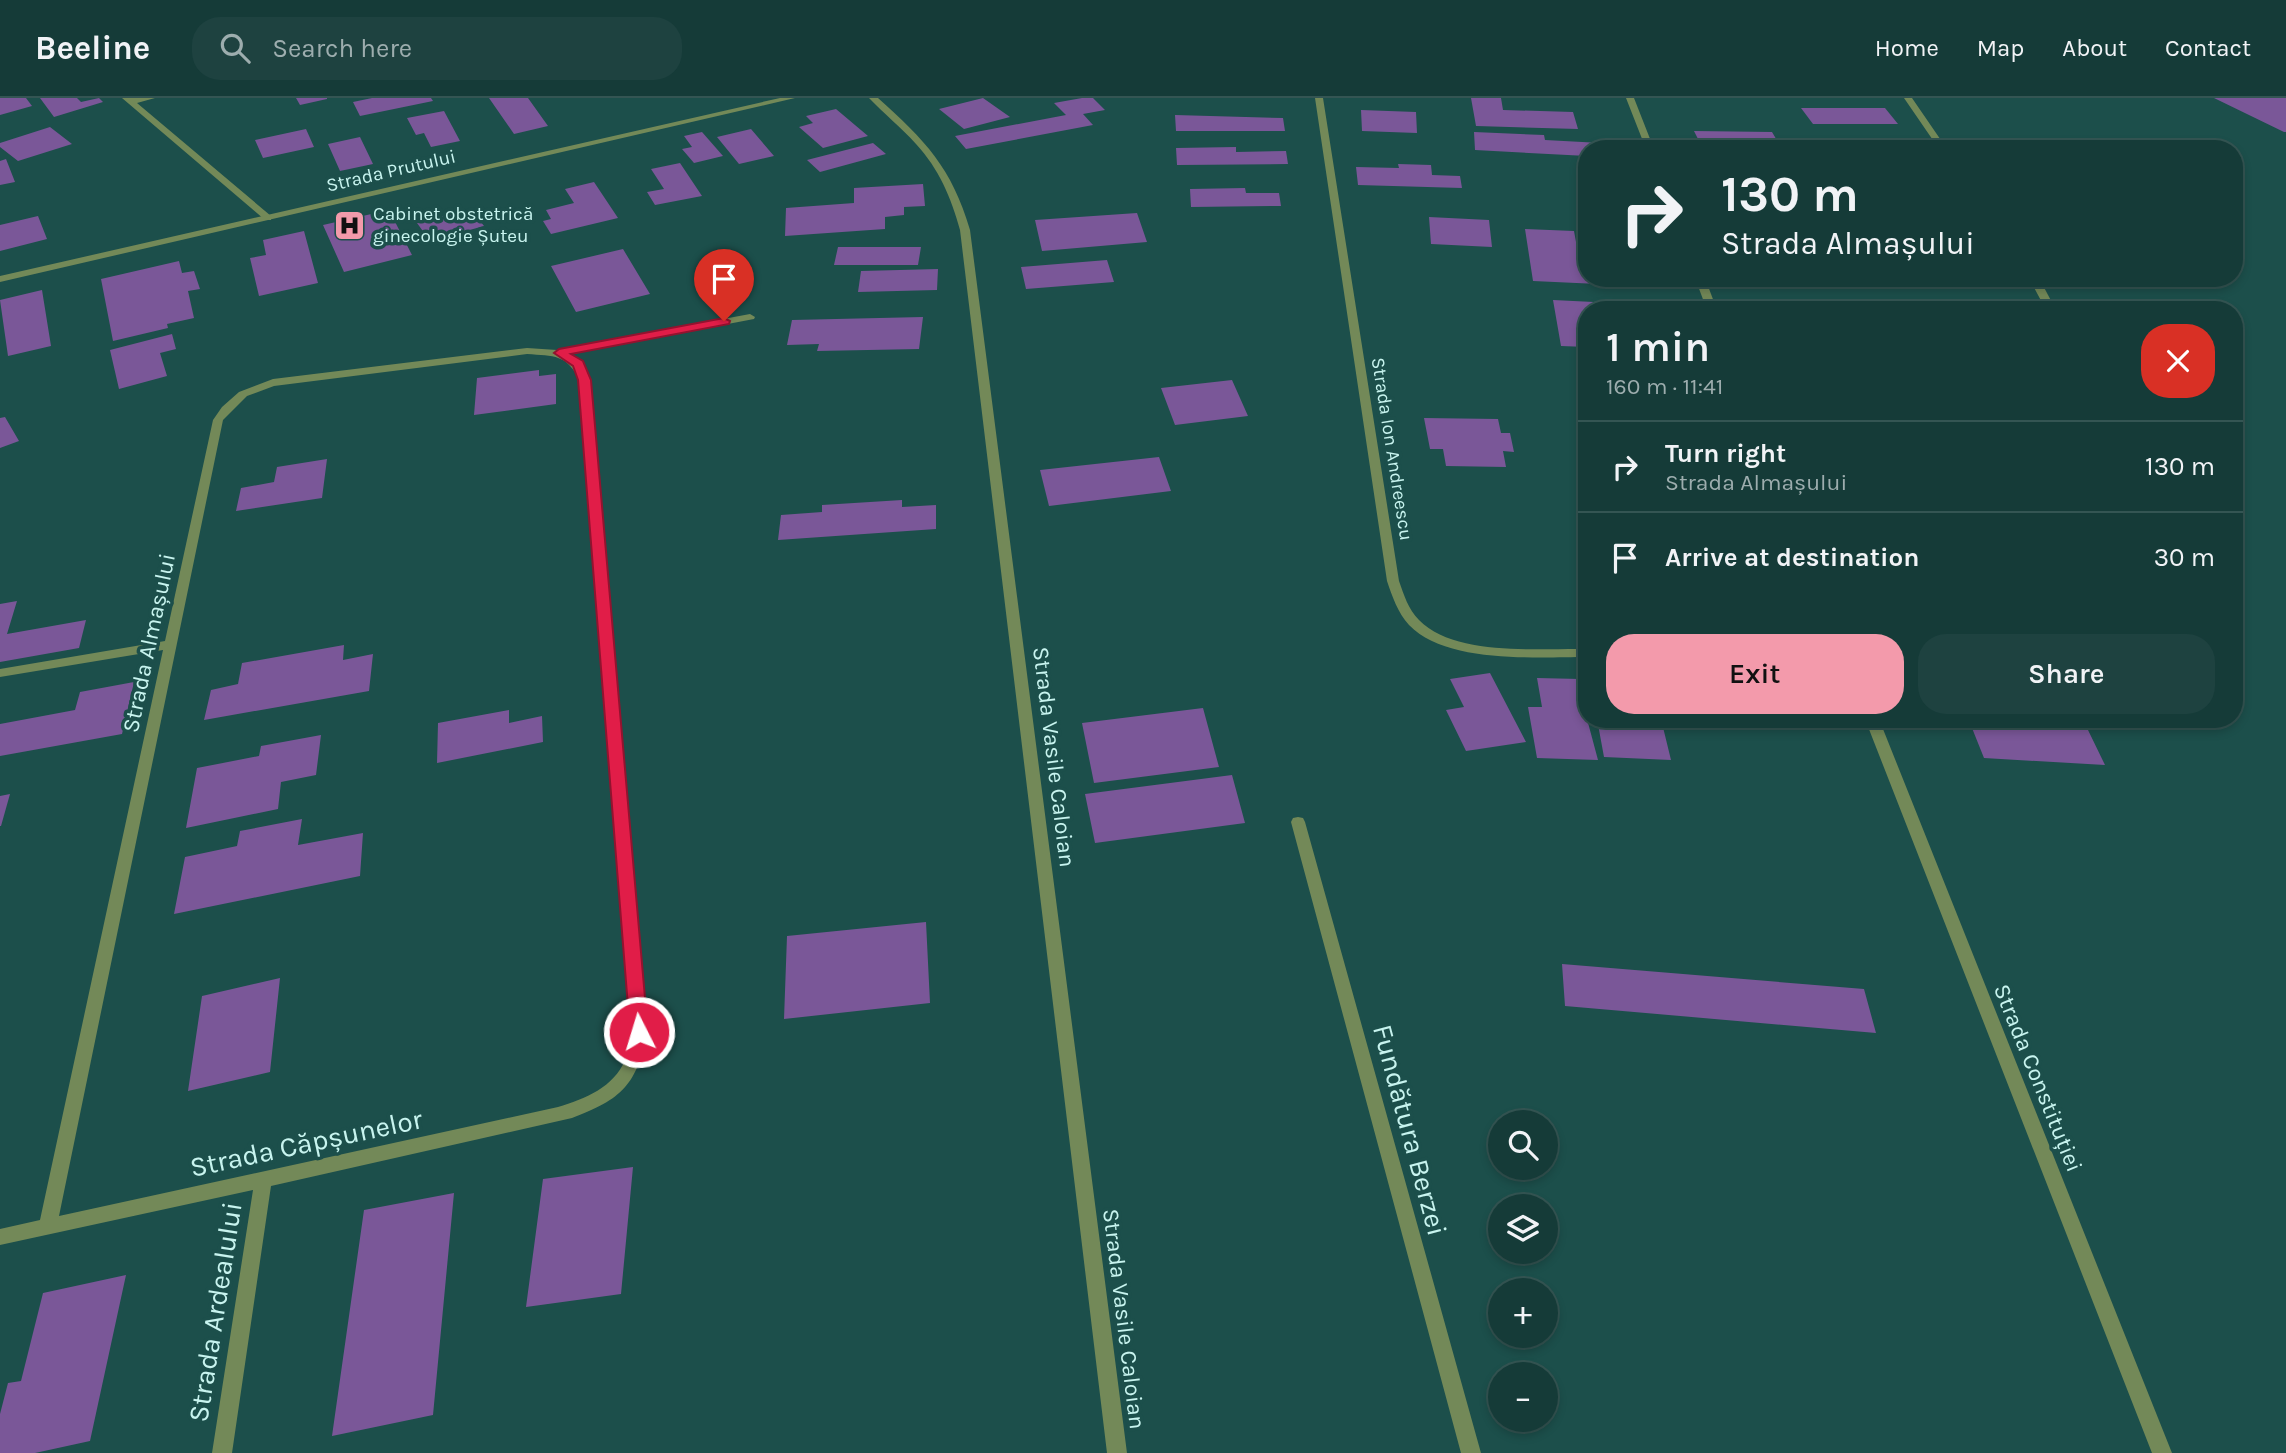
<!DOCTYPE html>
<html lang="en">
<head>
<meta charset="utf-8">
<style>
  body { margin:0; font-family:Karla,sans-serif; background:#1e4240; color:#f1f3f6; height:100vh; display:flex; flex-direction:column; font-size:26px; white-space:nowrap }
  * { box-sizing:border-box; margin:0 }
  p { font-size:23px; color:#9dadae }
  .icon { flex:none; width:38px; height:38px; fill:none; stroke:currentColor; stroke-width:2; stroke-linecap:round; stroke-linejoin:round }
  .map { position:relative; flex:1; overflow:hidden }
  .drawer { position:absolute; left:1578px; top:203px; width:665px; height:427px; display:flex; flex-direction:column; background:#153b38; border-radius:28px; box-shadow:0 4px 10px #0003,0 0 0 2px #345553 }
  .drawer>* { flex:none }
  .hud { position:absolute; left:1578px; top:42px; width:665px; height:147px; border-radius:28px; box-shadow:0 4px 10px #0003,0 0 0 2px #345553; background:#153b38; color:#f1f3f6; overflow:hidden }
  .buttons { position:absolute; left:1488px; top:1012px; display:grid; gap:14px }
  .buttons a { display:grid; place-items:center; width:70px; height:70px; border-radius:50%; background:#153b38; box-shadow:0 4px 10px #0003,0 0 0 2px #345553; font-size:35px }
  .pin { position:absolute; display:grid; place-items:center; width:60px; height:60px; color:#fff; margin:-72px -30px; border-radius:50% 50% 50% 0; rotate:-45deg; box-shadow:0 0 7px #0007 }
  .pin .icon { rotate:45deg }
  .me { position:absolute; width:77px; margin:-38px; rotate:355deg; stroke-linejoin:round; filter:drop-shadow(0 0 5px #0008) }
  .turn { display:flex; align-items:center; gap:24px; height:147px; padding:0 28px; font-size:32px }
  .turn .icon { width:91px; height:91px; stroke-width:2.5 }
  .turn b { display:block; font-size:49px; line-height:60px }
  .round { display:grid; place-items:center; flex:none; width:74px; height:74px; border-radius:28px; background:#1e4240 }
  .headline { display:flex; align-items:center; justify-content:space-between; height:119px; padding:0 28px }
  h1 { font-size:42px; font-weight:600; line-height:52px }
  .action { display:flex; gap:14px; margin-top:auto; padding:14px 28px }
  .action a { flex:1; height:80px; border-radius:28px; background:#f39aab; color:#111; font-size:28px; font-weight:600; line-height:80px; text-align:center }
  .action a+a { background:#1e4240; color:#f1f3f6 }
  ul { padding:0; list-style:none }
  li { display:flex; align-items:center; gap:21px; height:91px; padding:0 28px; border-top:2px solid #345553 }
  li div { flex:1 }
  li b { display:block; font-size:26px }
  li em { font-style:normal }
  header { display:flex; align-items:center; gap:42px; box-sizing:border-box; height:98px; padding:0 35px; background:#153b38; border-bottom:2px solid #345553 }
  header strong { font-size:33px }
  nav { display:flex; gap:38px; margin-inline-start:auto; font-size:24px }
  .search { width:490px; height:63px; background:#1e4240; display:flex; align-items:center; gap:18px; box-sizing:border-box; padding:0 24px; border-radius:28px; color:#9dadae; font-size:26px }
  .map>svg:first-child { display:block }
</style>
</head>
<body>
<header>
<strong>Beeline</strong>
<div class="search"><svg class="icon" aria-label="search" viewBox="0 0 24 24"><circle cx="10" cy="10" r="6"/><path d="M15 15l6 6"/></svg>Search here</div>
<nav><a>Home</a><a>Map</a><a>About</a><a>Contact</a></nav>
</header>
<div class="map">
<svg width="2286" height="1355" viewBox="0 0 2286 1355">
  <rect width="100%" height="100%" fill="#1c4f4b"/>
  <path fill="#7a5798" d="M0,0H26L32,8L0,17Z
    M40,0H77L81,4L99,0L103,4L54,19Z
    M296,0H327V1L300,7Z
    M372,0H431L433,3L360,18L353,4Z
    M489,0H528L548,28L514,36Z
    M983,0L1010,19L964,31L939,11Z
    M1082,0H1093L1105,12L1083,16L1093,27L966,51L955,38L1066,17L1054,5Z
    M1471,0H1501L1503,12L1573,14L1578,31L1476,28Z
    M2214,0H2286V34H2284Z
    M1801,10H1885L1898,26H1813Z
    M836,11L868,38L823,50L799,29L813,25L806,18Z
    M1361,12L1416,14L1417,35L1362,33Z
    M444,13L460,43L431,49L424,35L416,37L407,20Z
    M1175,17L1283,20L1285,33H1176Z
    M50,29L72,46L18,63L0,49V45Z
    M306,31L314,49L263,60L255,42Z
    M751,31L774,58L739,66L717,39Z
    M1694,33L1772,34L1782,51H1703Z
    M702,34L723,58L694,65L682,51L692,49L684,38Z
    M1474,34L1544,37L1545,42L1601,45L1602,51H1587V58L1475,52Z
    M360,39L373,66L340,73L328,46Z
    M873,45L886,56L820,74L807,62Z
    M1236,49V54L1286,53L1288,66L1177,67L1176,50Z
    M6,61L15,84L0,87V63Z
    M680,65L702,98L655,107L647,94L664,91L651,71Z
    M1398,66L1431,67L1432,77L1460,78L1462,90L1358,87L1356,69L1399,70Z
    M594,84L618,120L551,136L543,123L551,121L546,112L574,105L565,91Z
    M923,86L925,108L904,109V117L885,119V131L785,138L786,110L854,105V90Z
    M1245,90L1246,95H1279L1281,108L1191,109L1190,91Z
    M471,111L484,128L430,143L417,125Z
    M389,112L412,157L344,174L323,127Z
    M1137,115L1147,144L1042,153L1035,122Z
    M38,118L47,141L0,153V127Z
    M1429,119L1489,122L1492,149L1431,146Z
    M1525,131L1574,133L1578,155H1587V180H1660L1663,189L1533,183Z
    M304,133L318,185L259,198L250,160L266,157L263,142Z
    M838,149H921L918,167H834Z
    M623,151L650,196L576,214L551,168Z
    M1107,162L1114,184L1026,191L1021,169Z
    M179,163L182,175L194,173L200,191L188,193L194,220L167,226L168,230L113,243L101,181Z
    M938,171L937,192L858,194L861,173Z
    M42,192L51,248L8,258L0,202Z
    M1553,202L1614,205L1616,212H1587V249L1561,248Z
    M923,219L919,251L817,253L819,246L787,247L792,222Z
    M172,236L176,251L160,255L167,278L119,291L110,252Z
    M539,272V278L556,276V306L474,317L477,280Z
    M1232,282L1248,318L1175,327L1161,290Z
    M5,319L19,343L0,350V320Z
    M1424,320L1498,321L1501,335H1510L1514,354L1503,353L1506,369L1446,368L1443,351H1430Z
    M1159,359L1171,393L1049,408L1040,372Z
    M327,361L322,400L236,413L241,390L274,384L277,369Z
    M902,402V409L936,407V431L778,442L781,417L822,414V407Z
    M17,503L7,536L86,522L79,550L0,564V506Z
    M344,547L343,562L373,556L369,593L204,622L211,592L238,586L242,565Z
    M1490,575L1526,644L1466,653L1446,612L1464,609L1450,581Z
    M1537,580L1580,581L1587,621L1598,662L1537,660L1528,609H1542Z
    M134,584L122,636L0,658V626L75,612L80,594Z
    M1203,610L1219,669L1094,685L1082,625Z
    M509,612V625L542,618L543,644L437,665L438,625Z
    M1597,621H1661L1671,662L1604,659Z
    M1970,625L2088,632L2105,667L1984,660Z
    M321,637L316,677L281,684L278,711L186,730L197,670L259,658L261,648Z
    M1232,677L1245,725L1095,745L1085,696Z
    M10,696L1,728H0V698Z
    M302,721L298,747L363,735L360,778L174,816L185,759L237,748L240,733Z
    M926,824L930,905L784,921L787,838Z
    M1562,866L1864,891L1876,935L1565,908Z
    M280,880L270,974L188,993L202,898Z
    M633,1069L621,1196L526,1209L543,1081Z
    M454,1095L433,1317L332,1338L364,1112Z
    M126,1177L90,1343L35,1355H0V1316L8,1285L21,1283L43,1195Z"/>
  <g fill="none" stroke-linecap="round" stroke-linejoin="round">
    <path fill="#738958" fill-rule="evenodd" d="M122,0H155L137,5L271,118V122H265Z
      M869,0H878C925,42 952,70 970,132L1127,1355H1107L960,132C951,99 939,71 916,46C901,29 884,16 869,0Z
      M1315,0H1323L1399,483C1404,497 1408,511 1419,522C1455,559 1539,550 1587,551V559C1537,559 1446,566 1409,527C1398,515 1392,498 1387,483Z
      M1904,0H1912L1947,51H1939Z
      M2029,180H2039L2056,212H2046Z
      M750,216L755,219L754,221L570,256L579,263L590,283L647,934C637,987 622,1001 572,1020L271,1088L232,1355H212L253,1092L0,1147V1131L40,1122L163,552L0,579V571L165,543L213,322L222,309L239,294L273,281L527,250L557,252ZM527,256C554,258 567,256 580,283L631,934C629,943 629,953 625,962C614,989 585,1001 558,1009L59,1118L223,322L247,298L274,288Z
      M1298,719L1303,720L1305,724L1481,1355H1461L1291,724L1293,720Z"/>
    <path fill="#738958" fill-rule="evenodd" d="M780,0H795L0,184V178Z
      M1626,0H1634L1654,51H1646Z
      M1695,180H1705L1717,212H1707Z
      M1865,621H1879L2172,1355H2152Z"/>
  </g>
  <path fill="#e11d48" stroke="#92132f" stroke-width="2" d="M724,220L730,223L729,226L571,256L583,263L591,282L648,934L645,939L639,942L632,939L630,934L578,282L573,268L554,255L559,251Z"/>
  <defs>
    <symbol id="hospital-square" viewBox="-11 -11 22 22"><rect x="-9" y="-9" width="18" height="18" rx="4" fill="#f39aab" stroke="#1c4f4b"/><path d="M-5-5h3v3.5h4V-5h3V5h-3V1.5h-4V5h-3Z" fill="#111"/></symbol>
  </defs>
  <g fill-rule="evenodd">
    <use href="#hospital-square" x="332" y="110" width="35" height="35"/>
  </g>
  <g text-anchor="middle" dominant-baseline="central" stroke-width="7" stroke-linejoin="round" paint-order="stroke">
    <g font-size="19" fill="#c8f4ef" stroke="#1c4f4b">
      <text transform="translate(391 73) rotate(-13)">Strada Prutului</text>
      <text transform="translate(1392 351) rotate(81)">Strada Ion Andreescu</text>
    </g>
    <g font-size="19" fill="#c8f4ef" stroke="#1c4f4b" text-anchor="start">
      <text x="373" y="116">Cabinet obstetrică<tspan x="373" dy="22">ginecologie Șuteu</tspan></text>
    </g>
    <g font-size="23" fill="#c8f4ef" stroke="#1c4f4b">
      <text transform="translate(149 545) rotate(-78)">Strada Almașului</text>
      <text transform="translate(1054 659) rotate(83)">Strada Vasile Caloian</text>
      <text transform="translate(2038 980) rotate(68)">Strada Constituției</text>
      <text transform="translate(1124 1221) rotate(83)">Strada Vasile Caloian</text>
    </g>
    <g font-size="28" fill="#c8f4ef" stroke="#1c4f4b">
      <text transform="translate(1410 1032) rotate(75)">Fundătura Berzei</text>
      <text transform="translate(306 1045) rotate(-12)">Strada Căpșunelor</text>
      <text transform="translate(215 1214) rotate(-81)">Strada Ardealului</text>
    </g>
  </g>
</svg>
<div class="buttons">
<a><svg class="icon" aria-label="search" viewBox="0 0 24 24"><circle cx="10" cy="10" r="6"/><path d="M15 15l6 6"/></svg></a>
<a><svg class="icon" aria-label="layers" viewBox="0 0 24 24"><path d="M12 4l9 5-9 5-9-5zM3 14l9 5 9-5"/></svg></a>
<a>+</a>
<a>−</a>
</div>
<div class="pin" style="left:724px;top:223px;background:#d93025"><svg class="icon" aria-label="arrive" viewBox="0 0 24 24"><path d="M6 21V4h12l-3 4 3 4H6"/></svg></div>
<svg class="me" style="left:639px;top:934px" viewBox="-20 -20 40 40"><circle r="17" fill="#e11d48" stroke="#fff" stroke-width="3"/><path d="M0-11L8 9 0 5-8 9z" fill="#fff"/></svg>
<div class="hud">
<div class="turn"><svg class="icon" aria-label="right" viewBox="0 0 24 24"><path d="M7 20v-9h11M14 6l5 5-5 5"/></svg><div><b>130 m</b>Strada Almașului</div></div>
</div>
<section class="drawer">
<div class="headline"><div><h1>1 min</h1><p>160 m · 11:41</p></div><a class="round" style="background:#d93025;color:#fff"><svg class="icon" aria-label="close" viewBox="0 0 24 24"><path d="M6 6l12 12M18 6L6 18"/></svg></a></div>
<ul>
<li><svg class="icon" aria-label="right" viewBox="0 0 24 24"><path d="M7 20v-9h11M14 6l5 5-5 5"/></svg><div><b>Turn right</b><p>Strada Almașului</p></div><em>130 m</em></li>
<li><svg class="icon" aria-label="arrive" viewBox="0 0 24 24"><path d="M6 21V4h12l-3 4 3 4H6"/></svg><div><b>Arrive at destination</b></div><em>30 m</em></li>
</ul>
<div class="action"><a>Exit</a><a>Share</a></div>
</section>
</div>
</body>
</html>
